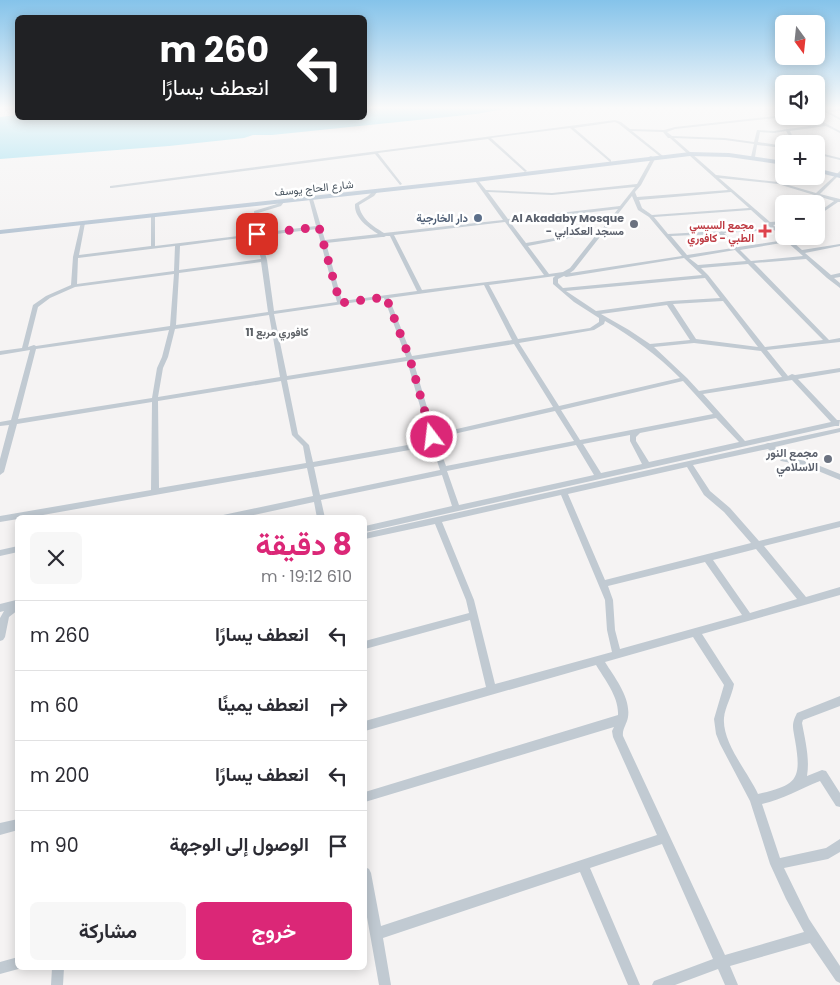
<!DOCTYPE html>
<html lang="ar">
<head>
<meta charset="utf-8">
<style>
  body { margin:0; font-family:Poppins,Vazirmatn,sans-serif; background:#f7f7f7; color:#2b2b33; direction:rtl; height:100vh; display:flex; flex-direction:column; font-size:19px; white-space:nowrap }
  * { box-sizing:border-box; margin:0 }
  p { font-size:16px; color:#7c7c81 }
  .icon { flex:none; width:28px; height:28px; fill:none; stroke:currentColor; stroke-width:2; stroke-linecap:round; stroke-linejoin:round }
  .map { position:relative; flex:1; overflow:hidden; direction:ltr }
  .side { position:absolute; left:15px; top:515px; width:352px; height:455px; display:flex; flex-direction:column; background:#fff; border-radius:8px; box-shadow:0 2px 12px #0003; direction:rtl }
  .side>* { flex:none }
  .hud { position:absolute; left:15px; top:15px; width:352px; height:105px; border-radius:8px; box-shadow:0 2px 12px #0003; direction:rtl; background:#202124; color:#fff; overflow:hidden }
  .needle { width:32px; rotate:165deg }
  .controls { position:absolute; left:775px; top:15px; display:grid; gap:10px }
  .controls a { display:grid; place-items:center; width:50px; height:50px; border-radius:8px; background:#fff; box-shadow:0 2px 12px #0003; font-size:25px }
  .pin { position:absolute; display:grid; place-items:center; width:42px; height:42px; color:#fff; margin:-21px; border-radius:10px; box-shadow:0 2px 8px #0006 }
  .me { position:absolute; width:55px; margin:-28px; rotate:345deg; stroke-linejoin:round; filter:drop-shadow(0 0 4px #0008) }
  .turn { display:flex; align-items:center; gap:18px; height:105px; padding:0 15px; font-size:22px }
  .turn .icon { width:65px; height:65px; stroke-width:2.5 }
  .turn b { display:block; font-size:35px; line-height:42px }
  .round { display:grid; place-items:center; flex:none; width:52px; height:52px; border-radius:8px; background:#f7f7f7 }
  .headline { display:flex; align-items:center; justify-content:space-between; height:85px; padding:0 15px }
  h1 { font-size:30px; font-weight:700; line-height:38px; color:#db2777 }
  .action { display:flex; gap:10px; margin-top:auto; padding:10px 15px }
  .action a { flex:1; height:58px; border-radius:8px; background:#db2777; color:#fff; font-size:20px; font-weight:700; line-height:58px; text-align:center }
  .action a+a { background:#f7f7f7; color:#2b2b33 }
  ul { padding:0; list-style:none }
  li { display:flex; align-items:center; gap:15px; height:70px; padding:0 15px; border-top:1px solid #e1e1e2 }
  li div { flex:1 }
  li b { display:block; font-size:19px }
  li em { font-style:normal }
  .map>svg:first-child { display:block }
</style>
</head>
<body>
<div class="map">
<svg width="840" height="985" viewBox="0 0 840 985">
  <rect width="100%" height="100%" fill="#f5f3f3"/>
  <path fill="#90daee" d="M365,107H515L476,114L272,135H253L244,138L169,146L0,159V117L17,115L18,118H365Z"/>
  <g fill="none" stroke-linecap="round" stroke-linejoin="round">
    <path fill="#c1cad2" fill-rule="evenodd" d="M840,109V111L829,112L840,118V120L825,112L816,113V111Z
      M784,115L785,117L675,129L667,132L672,136L725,138L754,142L757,130L774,131L823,124L807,116H812L840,131V133L826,126L790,131L792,135L801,140L800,144H796L798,141L790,137L786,131L774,133L760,132L758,142L784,146V148L757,145L755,157L753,158L751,157L754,144L725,140L674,138L716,175L778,182L816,193L840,171V174L820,194L840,199V202H838L816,217V214L834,201L778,184L719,178L770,222L784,221V223L773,225L784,234V236H786L802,250L840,244V246L805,253L831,275L840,273V277L834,278L840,283V288L827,278L806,259L754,263L829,340L840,338V342L767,350L788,376L792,374L795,375L840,368V372L798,379L837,420H840L839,426H835L365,532V526L452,506L442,475L321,500L325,518H317L314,502L240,518H219L223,515L313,496L307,468L26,518H18V519L0,522V516L151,490L152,402L17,424L4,472L0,475V459L9,425L0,426V422L11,420L30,350L0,355V351L22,348L33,305L46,296L71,285L73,257L81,222L85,223L79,255L151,246V216L153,215L155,216V246L255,234L254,211L277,204L282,201L284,202L281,206L258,213L259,233L316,226L309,199L311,198L313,199L325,240L378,234C368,227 354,218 355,204L368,196L374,190L378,191L374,196L359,205C361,219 373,226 384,233L503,220L475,181V179H477L486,190L552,193L637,184L651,159L649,157L651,156L655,159L641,185L635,192L637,197L728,190L670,138H668L663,132L632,131L663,156V158H662L619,124L615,122L574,128L611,160V162H610L570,128L491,138L526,170L527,171L525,172L488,139L378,153L402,184L400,185L375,154L112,188H110V186L615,120L621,122L630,129L664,130L675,127ZM635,187L620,206L508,219L488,192L552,195ZM731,192L749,208L652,215L642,208L639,200ZM632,196L638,210L649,217L682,256L570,273L574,270ZM618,209L599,233H584L526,243L510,222ZM751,210L771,228L668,234L654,217ZM505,222L544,275L422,290L394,235ZM317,229L337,302L274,311L267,260L260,236ZM774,230L785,240L738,247L724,233ZM719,234L733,248L687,255L671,236ZM584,235H596L570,268L563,272L549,274L528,246ZM255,236L261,259L179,270L180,246ZM386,236H390L417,291L342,301L326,243L382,237H384ZM787,242L803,256L751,261L740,250ZM175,246L174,271L77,284L78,258ZM735,250L746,261L698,265L689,258ZM684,258L702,275L563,288L558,283V279L564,276L566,277ZM261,262L268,312L176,325L179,273ZM748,264L823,340L765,347L708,275L701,268ZM174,274L170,326L36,346L34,345L28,347L38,307L50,298L75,287ZM555,276L553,278V284L574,302L599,318V322L590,328L518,339L489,285ZM705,278L720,298L669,301L596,311L566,291ZM484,285L512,340L412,356L389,298ZM384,298L406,357L287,376L274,314ZM723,301L758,347L696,339L673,304ZM667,305L690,340L650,344L629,330L601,314ZM269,315L280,377L158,397L163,368L168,357L175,329ZM605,321C634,338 656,354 680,378L559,406L519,343L594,330L604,324ZM169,330L162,357L157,368L152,398L18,419L36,349ZM694,343L761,351L782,377L699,391L687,378L654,347ZM514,344L553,407L435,434L413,360ZM407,361L430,441L313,462L309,445L298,434L287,380ZM792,380L831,422L745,441L703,394ZM281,381L292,435L303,446L306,463L159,488L158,401ZM683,381L713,414L580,440L561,410ZM555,411L574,441L446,466L436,438ZM716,418L739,442L649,462L636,441V437L640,433ZM630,435V441L642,464L601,473L583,444ZM576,445L594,475L459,505L447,471ZM432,446L440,470L320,495L314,467Z
      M816,152L840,158V160L816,154Z
      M776,205L784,206V208L776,207Z
      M840,428V432L775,447L786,457L810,462L840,474V480L806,466L781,461L768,449L693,465L710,491L730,508L759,541L840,521V527L764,546L806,597L840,587V595L702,634L734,684C732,696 725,707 724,718C722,743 748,772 758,794C797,785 802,780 795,740C793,727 791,725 797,713L840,696V706L803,720L802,723C805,740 810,758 807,776L822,770L826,771L840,793V807L836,806L820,781C800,789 783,799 762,804L780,858L826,848L840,839V852L828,859L784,868L809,919L840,966V983L836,981L810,943L730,966L738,985H725L718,969L675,985H652L654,981L713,959L662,844L590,868L640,985H628L580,872L383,938L391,985H379L365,906V867L369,869L371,873L381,926L657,835L613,737L612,731L614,727L365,802V792L618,715C619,697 605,680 596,665L365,731V721L486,687L470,620L365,649V641L469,613L466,600L435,524L365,539V533L765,444L768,443H770ZM687,467L704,495L724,512L751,543L605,580L568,494ZM561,495L605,600L607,630L612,652L495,684L474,600L442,522ZM756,549L797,599L750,613L713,560ZM705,562L742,615L620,649L615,630L613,600L608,586ZM693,637L724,685L714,719L716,734L720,744L750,801L770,864L786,899L804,932L725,955L623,736C622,729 627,724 628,717C631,698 615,678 605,662Z
      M18,546V552L0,556V550Z
      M16,600L18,601V610L9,617L5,637L3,640L0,641V618L4,611L0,612V604Z
      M18,819V830L0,835V823Z
      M18,957V968H22L0,974V962Z
      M52,968H64L63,985H51Z"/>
    <path fill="#b3c2d1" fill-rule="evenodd" d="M690,152L729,153L784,161V165L729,157L690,156L476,182L0,234V230L476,178Z
      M816,168L840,174V178L816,172Z"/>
  </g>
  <linearGradient id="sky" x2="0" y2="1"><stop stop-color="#85c3ea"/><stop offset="0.44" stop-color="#fafafa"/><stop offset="1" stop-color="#fafafa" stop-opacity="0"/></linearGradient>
  <rect width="840" height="245" fill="url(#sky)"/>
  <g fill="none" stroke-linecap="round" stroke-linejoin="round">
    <path stroke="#db2777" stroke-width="9" stroke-dasharray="0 16.2" d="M257,234L319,227L340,303L386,297L410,359L432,437"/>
  </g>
  <circle fill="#5c6f8a" stroke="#fff" stroke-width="2" cx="478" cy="218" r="5"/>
  <g fill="#6b7280" stroke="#fff" stroke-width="2">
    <circle cx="634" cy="224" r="5"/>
    <circle cx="828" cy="459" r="5"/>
  </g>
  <path fill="#e0444e" stroke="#fff" stroke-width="2" d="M762.5 223.5h5v5h5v5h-5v5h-5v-5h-5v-5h5z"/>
  <g text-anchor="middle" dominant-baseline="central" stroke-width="5" stroke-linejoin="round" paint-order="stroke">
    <g font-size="11" fill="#4a5661" stroke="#fff">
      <text transform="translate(314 188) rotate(-6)">شارع الحاج يوسف</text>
    </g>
    <g font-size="11" font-weight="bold" fill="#4e5e75" stroke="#fff" text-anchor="end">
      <text x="468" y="218">دار الخارجية</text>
    </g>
    <g font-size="11" font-weight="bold" fill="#5b616d" stroke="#fff" text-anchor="end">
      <text x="624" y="218">Al Akadaby Mosque<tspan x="624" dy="13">- مسجد العكدابي</tspan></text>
    </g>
    <g font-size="11" font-weight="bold" fill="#be3a42" stroke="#fff" text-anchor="end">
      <text x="754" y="225">مجمع السيسي<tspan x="754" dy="13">الطبي - كافوري</tspan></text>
    </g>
    <g font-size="11" font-weight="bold" fill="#5f6368" stroke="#fff">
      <text x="277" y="332">كافوري مربع 11</text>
    </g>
    <g font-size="12" font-weight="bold" fill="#5b616d" stroke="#fff" text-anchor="end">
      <text x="818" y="452">مجمع النور<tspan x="818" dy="14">الاسلامي</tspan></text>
    </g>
  </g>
</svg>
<div class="controls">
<a><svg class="needle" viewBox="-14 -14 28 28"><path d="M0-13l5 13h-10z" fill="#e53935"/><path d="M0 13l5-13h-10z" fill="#7c7c81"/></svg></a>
<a><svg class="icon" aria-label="sound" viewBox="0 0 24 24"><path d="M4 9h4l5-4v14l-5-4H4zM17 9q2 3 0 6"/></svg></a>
<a>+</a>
<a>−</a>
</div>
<div class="pin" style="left:257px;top:234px;background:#d93025"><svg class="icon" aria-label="arrive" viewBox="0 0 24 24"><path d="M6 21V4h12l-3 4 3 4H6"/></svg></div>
<svg class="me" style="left:432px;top:437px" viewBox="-20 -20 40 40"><circle r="17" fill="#db2777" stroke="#fff" stroke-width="3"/><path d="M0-11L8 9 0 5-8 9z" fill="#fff"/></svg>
<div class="hud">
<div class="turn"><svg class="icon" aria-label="left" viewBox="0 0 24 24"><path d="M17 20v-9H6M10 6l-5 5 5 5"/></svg><div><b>260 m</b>انعطف يسارًا</div></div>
</div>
<section class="side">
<div class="headline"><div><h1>8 دقيقة</h1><p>610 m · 19:12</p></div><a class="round"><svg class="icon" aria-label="close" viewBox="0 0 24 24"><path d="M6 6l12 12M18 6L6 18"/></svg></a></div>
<ul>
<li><svg class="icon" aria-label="left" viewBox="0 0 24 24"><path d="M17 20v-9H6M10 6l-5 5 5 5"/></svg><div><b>انعطف يسارًا</b></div><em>260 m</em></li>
<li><svg class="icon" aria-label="right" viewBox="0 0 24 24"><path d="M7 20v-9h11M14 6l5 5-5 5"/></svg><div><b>انعطف يمينًا</b></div><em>60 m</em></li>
<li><svg class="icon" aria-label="left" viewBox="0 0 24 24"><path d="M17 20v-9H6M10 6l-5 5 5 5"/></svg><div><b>انعطف يسارًا</b></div><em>200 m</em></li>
<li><svg class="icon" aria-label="arrive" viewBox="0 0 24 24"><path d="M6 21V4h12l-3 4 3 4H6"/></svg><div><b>الوصول إلى الوجهة</b></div><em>90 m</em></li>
</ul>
<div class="action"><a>خروج</a><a>مشاركة</a></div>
</section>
</div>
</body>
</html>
